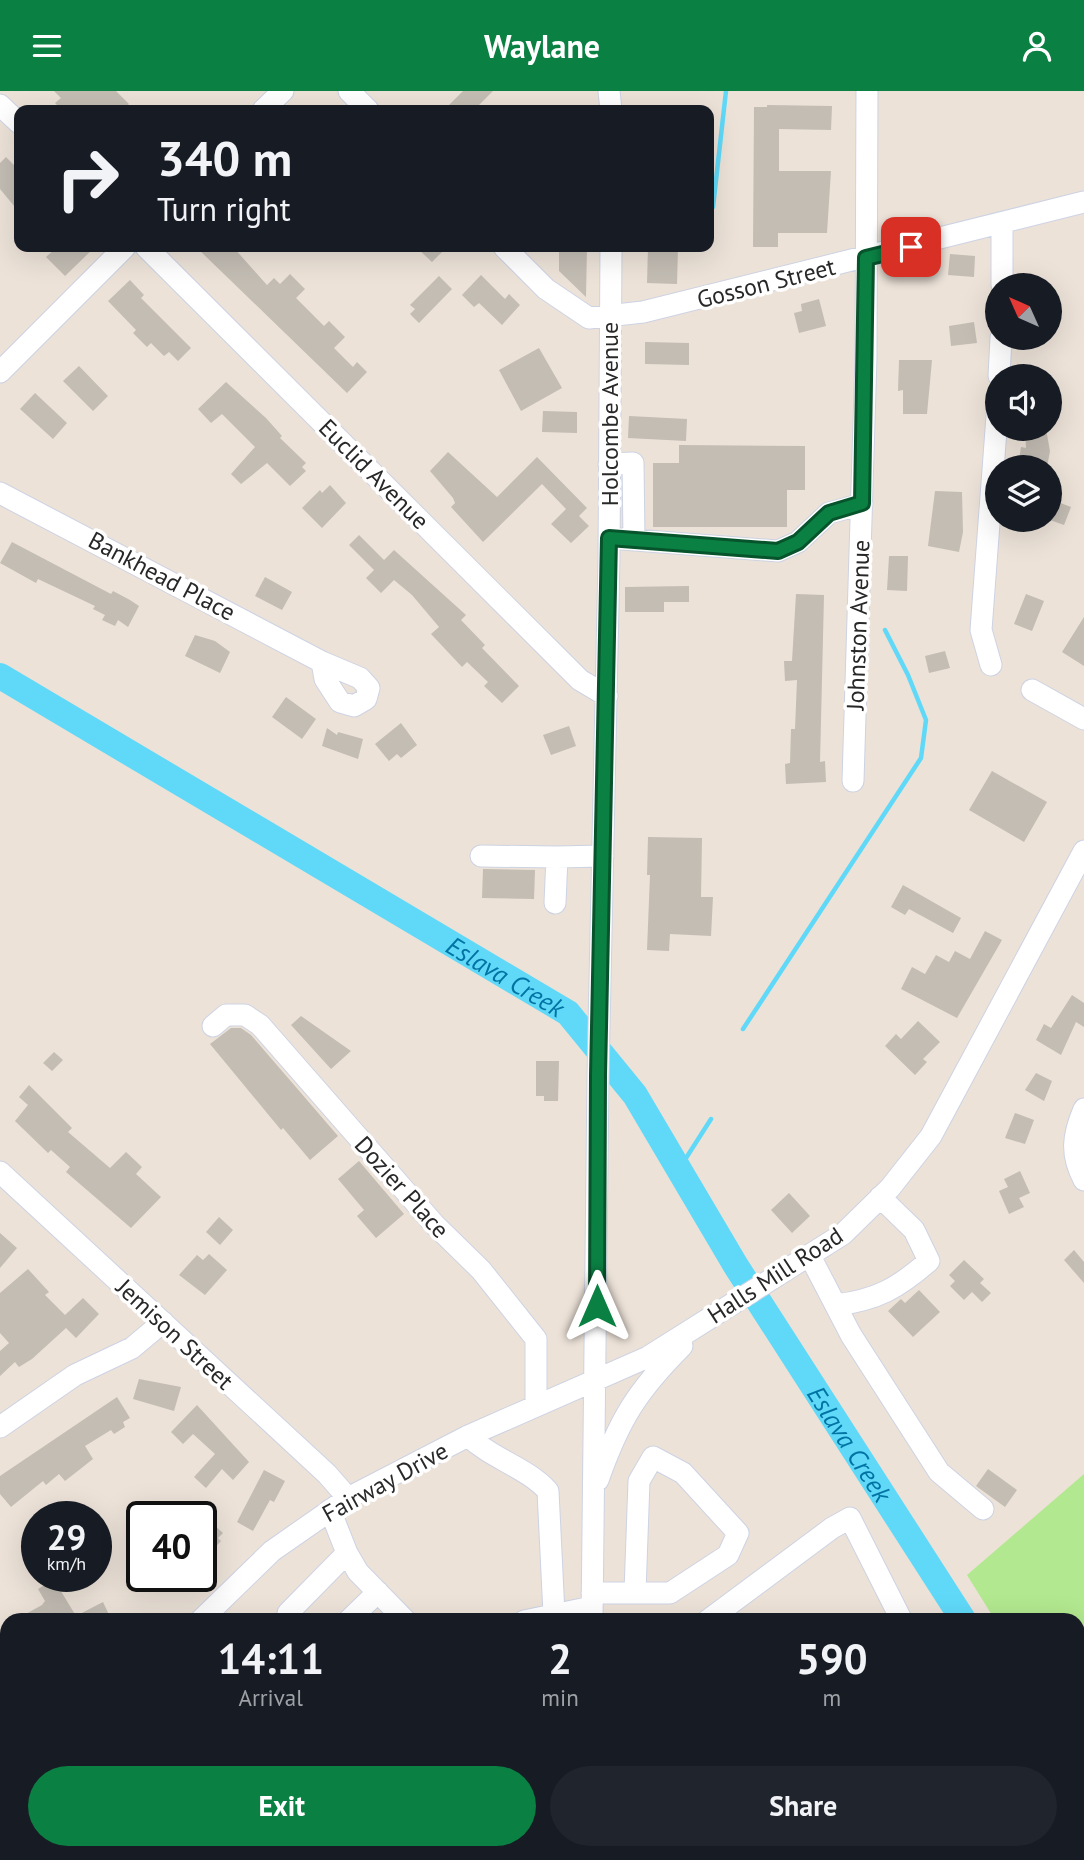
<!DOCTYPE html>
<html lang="en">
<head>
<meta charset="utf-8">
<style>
  body { margin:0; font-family:"PT Sans",sans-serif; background:#20242c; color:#f1f3f6; height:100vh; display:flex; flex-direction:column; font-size:26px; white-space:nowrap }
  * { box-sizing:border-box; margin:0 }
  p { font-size:23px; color:#9ea1a6 }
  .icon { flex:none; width:38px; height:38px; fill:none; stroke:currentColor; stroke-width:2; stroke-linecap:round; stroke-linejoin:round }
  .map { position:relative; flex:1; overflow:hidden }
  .sheet { position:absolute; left:0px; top:1522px; width:1085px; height:247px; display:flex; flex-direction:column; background:#171b24; border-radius:21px 21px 0 0; box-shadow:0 7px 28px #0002 }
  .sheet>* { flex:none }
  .guide { position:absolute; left:14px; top:14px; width:700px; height:147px; border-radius:14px; box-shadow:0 7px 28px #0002; background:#171b24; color:#f1f3f6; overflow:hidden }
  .needle { width:46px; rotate:315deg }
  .tools { position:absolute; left:985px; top:182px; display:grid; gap:14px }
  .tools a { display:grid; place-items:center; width:77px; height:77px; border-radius:50%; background:#171b24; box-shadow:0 7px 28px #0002; font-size:35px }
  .speed { position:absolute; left:21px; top:1410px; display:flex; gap:14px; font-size:35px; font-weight:700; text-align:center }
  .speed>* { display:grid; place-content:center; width:91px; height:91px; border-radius:50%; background:#171b24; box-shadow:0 7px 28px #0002; line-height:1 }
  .speed small { font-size:18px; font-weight:400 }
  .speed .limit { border:4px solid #111; border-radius:10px; background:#fff; color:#111 }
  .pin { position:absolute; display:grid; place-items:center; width:60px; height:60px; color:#fff; margin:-30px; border-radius:14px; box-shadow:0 4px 10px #0006 }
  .me { position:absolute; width:77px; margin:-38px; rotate:0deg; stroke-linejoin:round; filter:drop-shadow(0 0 5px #0008) }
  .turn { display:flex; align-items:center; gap:24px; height:147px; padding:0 28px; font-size:32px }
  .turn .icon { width:91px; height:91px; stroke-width:2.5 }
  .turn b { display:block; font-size:49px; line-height:60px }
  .eta { display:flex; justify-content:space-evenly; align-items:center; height:119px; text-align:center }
  .eta b { font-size:42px; font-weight:700; line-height:49px }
  .button { display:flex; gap:14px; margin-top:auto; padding:14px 28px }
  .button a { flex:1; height:80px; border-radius:42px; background:#0b8043; color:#fff; font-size:28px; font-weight:700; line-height:80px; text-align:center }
  .button a+a { background:#20242c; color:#f1f3f6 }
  header { display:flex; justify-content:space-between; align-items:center; height:91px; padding:0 28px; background:#0b8043; color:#fff; font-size:32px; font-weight:700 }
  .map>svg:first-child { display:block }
</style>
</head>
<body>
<header><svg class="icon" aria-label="menu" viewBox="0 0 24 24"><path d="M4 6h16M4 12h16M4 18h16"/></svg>Waylane<svg class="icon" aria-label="person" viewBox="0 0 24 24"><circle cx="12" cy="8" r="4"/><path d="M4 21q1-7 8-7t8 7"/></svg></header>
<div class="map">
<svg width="1084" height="1769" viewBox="0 0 1084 1769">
  <rect width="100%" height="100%" fill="#ece2d8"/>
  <path fill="#b2e88f" d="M1084,1383V1670L1078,1661V1530L995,1529L967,1484Z"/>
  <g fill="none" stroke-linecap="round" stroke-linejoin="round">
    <path stroke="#60d9f9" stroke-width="4.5" d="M713,116L726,0
      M743,938L921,667L926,629L908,584L885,539
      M679,1078L711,1028"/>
    <g stroke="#60d9f9" stroke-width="26">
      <path id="s1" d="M0,585L568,922L635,1004L736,1175L964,1530"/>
      <path d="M1078,1706L1084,1715"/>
    </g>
  </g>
  <path fill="#c3bdb4" d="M54,0H116L129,13L123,19H62L55,12L61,7Z
    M463,0H493L474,19H444Z
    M767,14L832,15L831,39L779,38V80H831L827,142H778V156H753L754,16H767Z
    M6,66L19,79V121L0,98V72Z
    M57,156H95L65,185L46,166Z
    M196,156H233L267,194L274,187L280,193L290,183L305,198L296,207L324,235L329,230L345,246L334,257L353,276L357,271L367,281L347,302Z
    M416,156H447L432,171Z
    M567,156H587L586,206L559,180V159H567Z
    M648,156H678L677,193L647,192Z
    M950,163L975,165L974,186L948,184Z
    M481,184L505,208L509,203L520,214L502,234L479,212L474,216L462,204Z
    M439,185L452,198L419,232L410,223L415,218L410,214Z
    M130,189L144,204L141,207L191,257L178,270L169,261L164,265L151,252L147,256L133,242L136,239L108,210Z
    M819,208L826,235L799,242L794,222L802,220L801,213Z
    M974,231L977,252L951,255L949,235Z
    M645,251L689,252V274L645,273Z
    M539,257L562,297L521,320L499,279Z
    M899,269H932L927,323H903V299L898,300Z
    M79,275L108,305L93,320L63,290Z
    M226,291L266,327L282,345L280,347L306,372L302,376L306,380L290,395L267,372L241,393L231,383L255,356L222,323L211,332L198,318Z
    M35,302L67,332L53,348L20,318Z
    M543,320L577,321V342L542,341Z
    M629,325L687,328L686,350L628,347Z
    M1025,338H1046L1050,360L1047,376H1018L1021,356L1026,357Z
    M679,354L805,355V399H787V436H653V372H679Z
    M448,361L497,406L537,366L587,417L579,425L589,435L571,452L551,433L566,418L542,393L483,451L451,416L455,412L453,407L430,380Z
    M330,394L346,412L322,437L302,417L320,399L322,402Z
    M935,400L962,401L963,441L959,461L928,455Z
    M1050,408L1071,416L1064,434L1050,429Z
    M359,444L384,469L394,459L466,524L461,529L485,554L482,557L519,595L502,612L484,595L488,591L467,571L462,576L431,543L439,536L412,504L394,489L381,502L366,487L374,479L349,454Z
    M12,451L111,503L113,500L130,509L139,515L128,536L118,529L115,535L102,529L105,524L93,518L95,515L38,488L36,492L0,472Z
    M889,465H908L907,500L887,499Z
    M265,486L292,501L282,519L255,505Z
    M689,495V511H664V521H625V496Z
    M796,503L824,504L820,671L825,670L826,691L786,693L785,673L790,672L791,638H795L797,589L785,590L784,570H792Z
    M1026,503L1044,510L1032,540L1014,533Z
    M1084,526V575L1062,561Z
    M195,544L215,550L230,561L220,582L185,565Z
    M945,560L950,577L929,582L925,565Z
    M286,606L316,628L302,648L272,626Z
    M401,632L417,654L401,667L397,663L389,670L375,653Z
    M569,635L576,655L551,664L543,644Z
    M327,637L337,644L338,641L363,648L358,668L322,655Z
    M992,680L1047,711L1024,751L969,719Z
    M648,746L702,747L701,806H713L711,845L670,843L669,860L647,859L650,784H647Z
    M483,778L535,779L534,808L482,807Z
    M903,794L961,827L953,842L909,818L905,824L891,816Z
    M985,840L1002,849L957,927L901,898L912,876L925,883L936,864L949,871L955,860L970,868Z
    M1072,904L1084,912V936L1076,931L1061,964L1036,949L1044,933L1051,937Z
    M301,925L351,960L331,978L291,934Z
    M918,930L940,951L923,968L927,971L915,984L885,955L896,943L901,948Z
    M231,937H241L251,944L338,1045L310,1069L283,1037L281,1039L210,953Z
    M54,961L63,969L52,980L43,972Z
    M536,970H559L558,1010H544V1005H536Z
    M1036,982L1052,990L1044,1010L1025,999Z
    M29,994L72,1037L68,1041L110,1077L126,1061L142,1076L136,1083L161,1106L131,1137L66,1081L70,1076L51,1059L48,1062L15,1030L28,1014L19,1006Z
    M1015,1022L1034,1029L1025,1053L1005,1047Z
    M359,1070L404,1123L376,1147L357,1125L364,1119L338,1088Z
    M1020,1080L1030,1102L1019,1107L1024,1116L1009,1123L999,1100L1008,1096L1004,1088Z
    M789,1102L810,1125L792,1142L771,1119Z
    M219,1126L233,1139L220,1154L206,1141Z
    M0,1142L17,1157L0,1177Z
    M1074,1159L1084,1171V1192L1064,1169Z
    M209,1163L227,1179L205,1204L179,1184L197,1164L203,1169Z
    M964,1169L984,1188L980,1192L991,1202L982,1211L972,1201L964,1209L950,1195L955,1190L949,1184Z
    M28,1178L49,1201L45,1204L65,1224L83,1207L99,1223L76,1247L66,1237L32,1268L19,1276L15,1271L0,1285V1260L9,1252L0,1242V1202Z
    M919,1199L940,1221L913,1246L888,1220L901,1208L905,1212Z
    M139,1288L181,1296L174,1320L133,1308Z
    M117,1306L130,1327L123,1331L125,1336L114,1343L111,1339L85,1355L93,1368L65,1390L59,1383L46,1394L43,1390L11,1416L0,1403V1385Z
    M197,1314L249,1371L233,1389L222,1378L206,1397L194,1386L215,1363L193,1343L183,1353L171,1341Z
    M988,1378L1017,1399L1005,1416L976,1395Z
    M264,1379L285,1390L274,1411L270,1409L253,1440L237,1431Z
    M201,1422L223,1442L218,1447L221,1450L201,1471Z
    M48,1492L50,1495L56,1492L76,1525L103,1511L112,1530H13L42,1514L45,1510L38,1498Z"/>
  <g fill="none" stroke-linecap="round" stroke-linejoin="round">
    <defs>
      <path id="minor" d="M349,0L368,19
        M609,0L611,19
        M0,14L19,32
        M263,19L283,0
        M146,156L580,589L607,605
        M504,156L546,198L589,227L643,221L1084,111
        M1002,194V133
        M0,281L125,156
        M999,285L1001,247
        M609,373L633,372L634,448
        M0,402L322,571L360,587L369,597L366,608L354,615L340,611L325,588L322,571
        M609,447L778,460L798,451L829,422L862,413
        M991,574L981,539L998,312
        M1032,599L1084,628
        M853,690L866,266L867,0
        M481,765L557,766
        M555,812L557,766L603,765
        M213,935L226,924H245L260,934L434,1133L481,1179L536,1248V1315
        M1084,1018C1073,1044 1070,1063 1084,1089
        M0,1081L327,1383L348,1407
        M810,1165L851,1244L939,1381L983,1418
        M836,1214C877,1209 898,1197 929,1170L914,1139L880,1106
        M0,1336L75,1284L132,1257L163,1231
        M468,1345C492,1368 526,1376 548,1400L554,1523
        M598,1389C619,1329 637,1300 682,1255
        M330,1419L347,1462L358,1481L406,1530
        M592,1502H670L728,1464L738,1442L683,1382L653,1366L639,1390L635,1501
        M200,1530L272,1460L348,1407L468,1345L648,1266L843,1143L890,1097L931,1045L1084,760
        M295,1530L288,1522L347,1462
        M348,1530L378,1501
        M524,1530L592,1516
        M592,1530L598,985L609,466L611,156
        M707,1530L832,1437L850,1427L902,1530
        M0,1737L7,1730
        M151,1762L158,1769
        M736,1762L737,1769
        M396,1769L403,1762
        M457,1769L464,1762
        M495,1769L502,1762
        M589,1769V1762
        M617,1769V1762
        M969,1769L983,1762"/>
    </defs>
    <use href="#minor" stroke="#cdd3e3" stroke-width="23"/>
    <use href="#minor" stroke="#fff" stroke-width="21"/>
  </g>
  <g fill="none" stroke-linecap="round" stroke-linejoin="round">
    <defs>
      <path id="route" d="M597,1215L598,985L609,447L778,460L798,451L829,422L862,412L866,167L911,156"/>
    </defs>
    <use href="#route" stroke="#07532c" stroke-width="18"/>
    <use href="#route" stroke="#0b8043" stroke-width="12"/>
  </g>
  <g text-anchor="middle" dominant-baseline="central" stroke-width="7" stroke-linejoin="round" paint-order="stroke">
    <g font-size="24" fill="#282828" stroke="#fff">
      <text transform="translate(766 192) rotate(-14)">Gosson Street</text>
      <text transform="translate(609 323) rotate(-90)">Holcombe Avenue</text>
      <text transform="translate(374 383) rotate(45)">Euclid Avenue</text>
      <text transform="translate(162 485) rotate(28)">Bankhead Place</text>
      <text transform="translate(858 534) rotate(-88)">Johnston Avenue</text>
      <text transform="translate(402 1096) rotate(48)">Dozier Place</text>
      <text transform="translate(775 1184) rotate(-33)">Halls Mill Road</text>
      <text transform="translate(175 1243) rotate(43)">Jemison Street</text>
      <text transform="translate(385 1391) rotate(-29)">Fairway Drive</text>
    </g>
    <g font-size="26" font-style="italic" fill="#0274a3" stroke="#fff">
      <text stroke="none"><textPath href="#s1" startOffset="588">Eslava Creek</textPath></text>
      <text stroke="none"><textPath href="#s1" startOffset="1176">Eslava Creek</textPath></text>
    </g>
  </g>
</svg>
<div class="tools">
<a><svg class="needle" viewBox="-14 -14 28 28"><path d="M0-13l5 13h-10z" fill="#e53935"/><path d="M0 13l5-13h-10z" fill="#9ea1a6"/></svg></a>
<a><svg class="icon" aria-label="sound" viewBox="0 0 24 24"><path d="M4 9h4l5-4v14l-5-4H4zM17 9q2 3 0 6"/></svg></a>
<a><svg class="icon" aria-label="layers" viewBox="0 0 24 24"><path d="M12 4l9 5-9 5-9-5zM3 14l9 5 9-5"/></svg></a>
</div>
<div class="speed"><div>29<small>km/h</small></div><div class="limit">40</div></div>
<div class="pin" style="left:911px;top:156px;background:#d93025"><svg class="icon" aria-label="arrive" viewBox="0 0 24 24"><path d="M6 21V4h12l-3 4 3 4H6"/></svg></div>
<svg class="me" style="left:597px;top:1215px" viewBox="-20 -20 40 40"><path d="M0-17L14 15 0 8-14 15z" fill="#0b8043" stroke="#fff" stroke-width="4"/></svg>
<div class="guide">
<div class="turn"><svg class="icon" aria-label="right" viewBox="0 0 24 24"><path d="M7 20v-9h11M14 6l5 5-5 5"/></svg><div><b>340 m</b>Turn right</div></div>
</div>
<section class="sheet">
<div class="eta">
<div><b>14:11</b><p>Arrival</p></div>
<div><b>2</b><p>min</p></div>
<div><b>590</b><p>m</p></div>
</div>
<div class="button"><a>Exit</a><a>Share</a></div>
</section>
</div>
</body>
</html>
